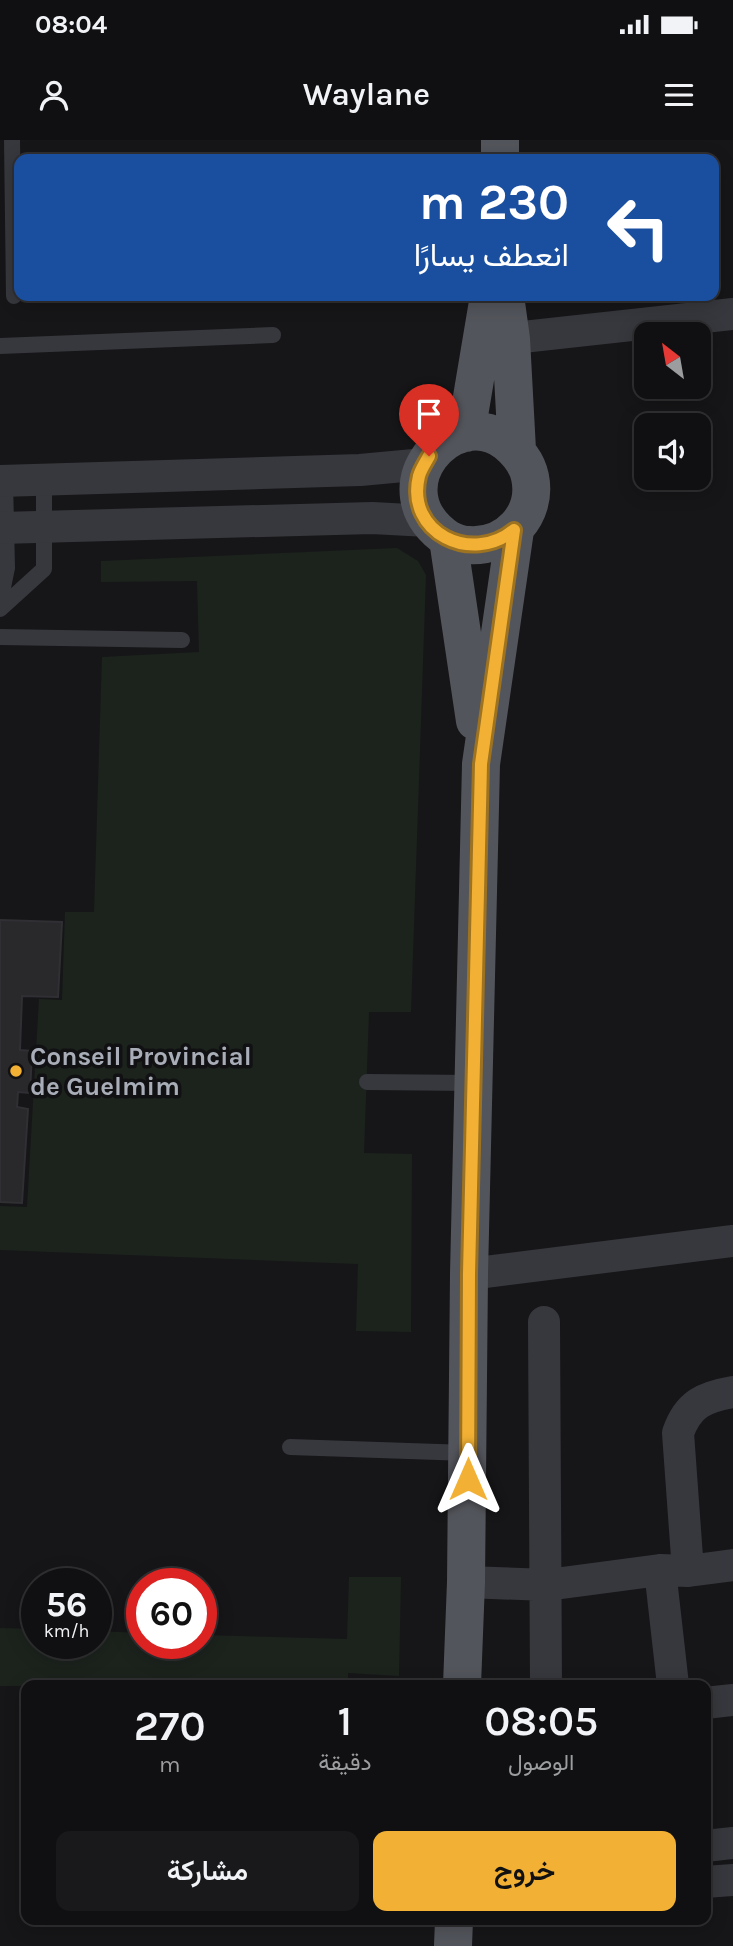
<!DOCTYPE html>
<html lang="ar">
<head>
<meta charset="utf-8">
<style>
  body { margin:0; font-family:Karla,Vazirmatn,sans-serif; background:#19191b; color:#f1f3f6; direction:rtl; height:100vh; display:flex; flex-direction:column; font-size:26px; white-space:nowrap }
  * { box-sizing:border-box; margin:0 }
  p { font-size:23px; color:#9c9d9f }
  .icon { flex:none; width:38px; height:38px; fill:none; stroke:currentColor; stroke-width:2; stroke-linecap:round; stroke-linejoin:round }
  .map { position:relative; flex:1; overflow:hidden; direction:ltr }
  .sheet { position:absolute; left:21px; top:1540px; width:690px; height:245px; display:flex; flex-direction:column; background:#101012; border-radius:14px; box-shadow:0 4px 18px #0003,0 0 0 2px #303032; direction:rtl }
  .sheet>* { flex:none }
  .hud { position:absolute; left:14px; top:14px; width:705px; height:147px; border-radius:14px; box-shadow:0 4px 18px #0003,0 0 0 2px #303032; direction:rtl; background:#1a4fa0; color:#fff; overflow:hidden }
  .needle { width:46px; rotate:329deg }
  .buttons { position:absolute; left:634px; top:182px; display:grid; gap:14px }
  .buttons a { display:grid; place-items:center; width:77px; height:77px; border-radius:14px; background:#101012; box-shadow:0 4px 18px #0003,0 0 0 2px #303032; font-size:35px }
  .speed { position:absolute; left:21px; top:1428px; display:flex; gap:14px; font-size:35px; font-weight:700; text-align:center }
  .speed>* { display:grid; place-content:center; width:91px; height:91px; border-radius:50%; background:#101012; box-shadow:0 4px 18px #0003,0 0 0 2px #303032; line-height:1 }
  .speed small { font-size:18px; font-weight:400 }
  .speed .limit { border:10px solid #d22; background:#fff; color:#111 }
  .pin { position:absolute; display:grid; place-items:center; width:60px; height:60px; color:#fff; margin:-72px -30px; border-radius:50% 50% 50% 0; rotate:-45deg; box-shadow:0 0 7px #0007 }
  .pin .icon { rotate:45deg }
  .me { position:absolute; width:77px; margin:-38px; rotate:0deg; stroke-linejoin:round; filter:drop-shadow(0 0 5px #0008) }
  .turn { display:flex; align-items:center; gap:24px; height:147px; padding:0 35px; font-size:32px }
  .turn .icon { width:91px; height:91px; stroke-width:2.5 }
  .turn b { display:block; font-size:49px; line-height:60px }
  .eta { display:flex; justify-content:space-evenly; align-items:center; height:119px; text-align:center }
  .eta b { font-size:42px; font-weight:600; line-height:49px }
  .primary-button { display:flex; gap:14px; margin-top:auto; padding:14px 35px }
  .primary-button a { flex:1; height:80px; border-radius:14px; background:#f2b134; color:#111; font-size:28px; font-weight:600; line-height:80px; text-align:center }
  .primary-button a+a { background:#19191b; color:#f1f3f6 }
  .status { display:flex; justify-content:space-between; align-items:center; height:49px; padding:0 35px; background:#101012; direction:ltr }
  .status svg { height:19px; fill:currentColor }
  header { display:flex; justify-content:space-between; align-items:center; height:91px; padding:0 35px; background:#101012; font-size:32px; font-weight:600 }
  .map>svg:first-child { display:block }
</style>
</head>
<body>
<div class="status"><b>08:04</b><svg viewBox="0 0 49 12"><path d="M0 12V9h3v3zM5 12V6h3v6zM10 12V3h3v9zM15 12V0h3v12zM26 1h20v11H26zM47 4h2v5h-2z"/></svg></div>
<header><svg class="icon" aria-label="menu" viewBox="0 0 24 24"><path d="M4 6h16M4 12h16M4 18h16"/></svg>Waylane<svg class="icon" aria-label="person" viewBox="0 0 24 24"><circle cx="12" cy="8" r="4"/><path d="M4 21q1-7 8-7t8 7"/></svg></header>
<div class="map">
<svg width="733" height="1806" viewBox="0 0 733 1806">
  <rect width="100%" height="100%" fill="#161618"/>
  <path fill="#1c231d" d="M397,408L418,421L426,435L411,872H369L364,1013L412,1014L411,1192L356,1191L358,1124L0,1110V1066L27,1067L39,859L62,860L65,772H94L102,517L199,512L197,441L101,442V421Z
    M349,1437H401L399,1536L348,1533V1545L0,1546V1488L37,1489V1503H96V1491L142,1493V1503H201V1495L347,1499Z"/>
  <path fill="#29292c" stroke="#303034" stroke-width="2" d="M0,780L62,782L58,857L22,856L20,910L32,911L30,953L18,952L17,967L28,969L22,1063L0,1062Z"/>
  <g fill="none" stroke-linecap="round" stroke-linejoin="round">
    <path stroke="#37383d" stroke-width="16" d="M12,0L14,156
      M0,206L273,195
      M0,462L7,428L5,341
      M0,469L44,429V340
      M0,497L182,500
      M367,942L473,943
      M290,1307L468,1313"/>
    <path stroke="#37383d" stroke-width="32" d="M487,201L733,174
      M0,341L360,330L425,324
      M0,388L372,378L428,381
      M469,1134L733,1101
      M544,1182L546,1545
      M660,1430L673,1545
      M688,1431L678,1293C688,1264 704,1257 733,1252
      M466,1442L547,1445L660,1430L688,1431L733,1425
      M705,1563L733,1560
      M705,1706L733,1703
      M705,1742L733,1740"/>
    <path stroke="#53555c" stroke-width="38" d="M500,19V0
      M505,156L511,199L517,310
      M466,293L489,156
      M448,399C454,402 461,405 468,405C507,408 538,375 530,337C527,322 518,312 506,302C452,261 376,350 448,399L475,581
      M462,1545L466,1442L469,1134L481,624L515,390
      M453,1806L454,1780"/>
  </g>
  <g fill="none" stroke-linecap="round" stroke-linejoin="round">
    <defs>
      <path id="route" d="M429,316C426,322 421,329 419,336C405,393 472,425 514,390L481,624L469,1134L468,1339"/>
    </defs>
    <use href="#route" stroke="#9d7322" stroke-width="18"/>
    <use href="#route" stroke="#f2b134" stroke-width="12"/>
  </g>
  <circle fill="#f2b134" stroke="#111113" stroke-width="2.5" cx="16" cy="931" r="7"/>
  <g text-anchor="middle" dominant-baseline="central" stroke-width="7" stroke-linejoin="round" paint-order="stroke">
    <g font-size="26" font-weight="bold" fill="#a8adb8" stroke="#111113" text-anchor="start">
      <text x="30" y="916">Conseil Provincial<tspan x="30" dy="30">de Guelmim</tspan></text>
    </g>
  </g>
</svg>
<div class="buttons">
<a><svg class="needle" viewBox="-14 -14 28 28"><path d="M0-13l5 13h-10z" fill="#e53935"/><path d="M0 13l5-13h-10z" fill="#9c9d9f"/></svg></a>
<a><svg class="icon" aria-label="sound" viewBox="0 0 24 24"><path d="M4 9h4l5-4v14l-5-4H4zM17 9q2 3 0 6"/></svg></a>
</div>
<div class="speed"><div>56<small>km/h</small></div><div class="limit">60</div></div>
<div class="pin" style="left:429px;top:316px;background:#d93025"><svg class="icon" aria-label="arrive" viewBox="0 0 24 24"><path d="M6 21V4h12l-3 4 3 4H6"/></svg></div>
<svg class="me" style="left:468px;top:1339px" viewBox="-20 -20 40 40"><path d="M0-17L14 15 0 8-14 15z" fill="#f2b134" stroke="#fff" stroke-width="4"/></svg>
<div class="hud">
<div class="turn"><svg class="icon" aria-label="left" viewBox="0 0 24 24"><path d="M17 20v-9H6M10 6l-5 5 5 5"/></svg><div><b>230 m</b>انعطف يسارًا</div></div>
</div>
<section class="sheet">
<div class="eta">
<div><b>08:05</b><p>الوصول</p></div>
<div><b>1</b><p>دقيقة</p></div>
<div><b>270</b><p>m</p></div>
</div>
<div class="primary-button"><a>خروج</a><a>مشاركة</a></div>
</section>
</div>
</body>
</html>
